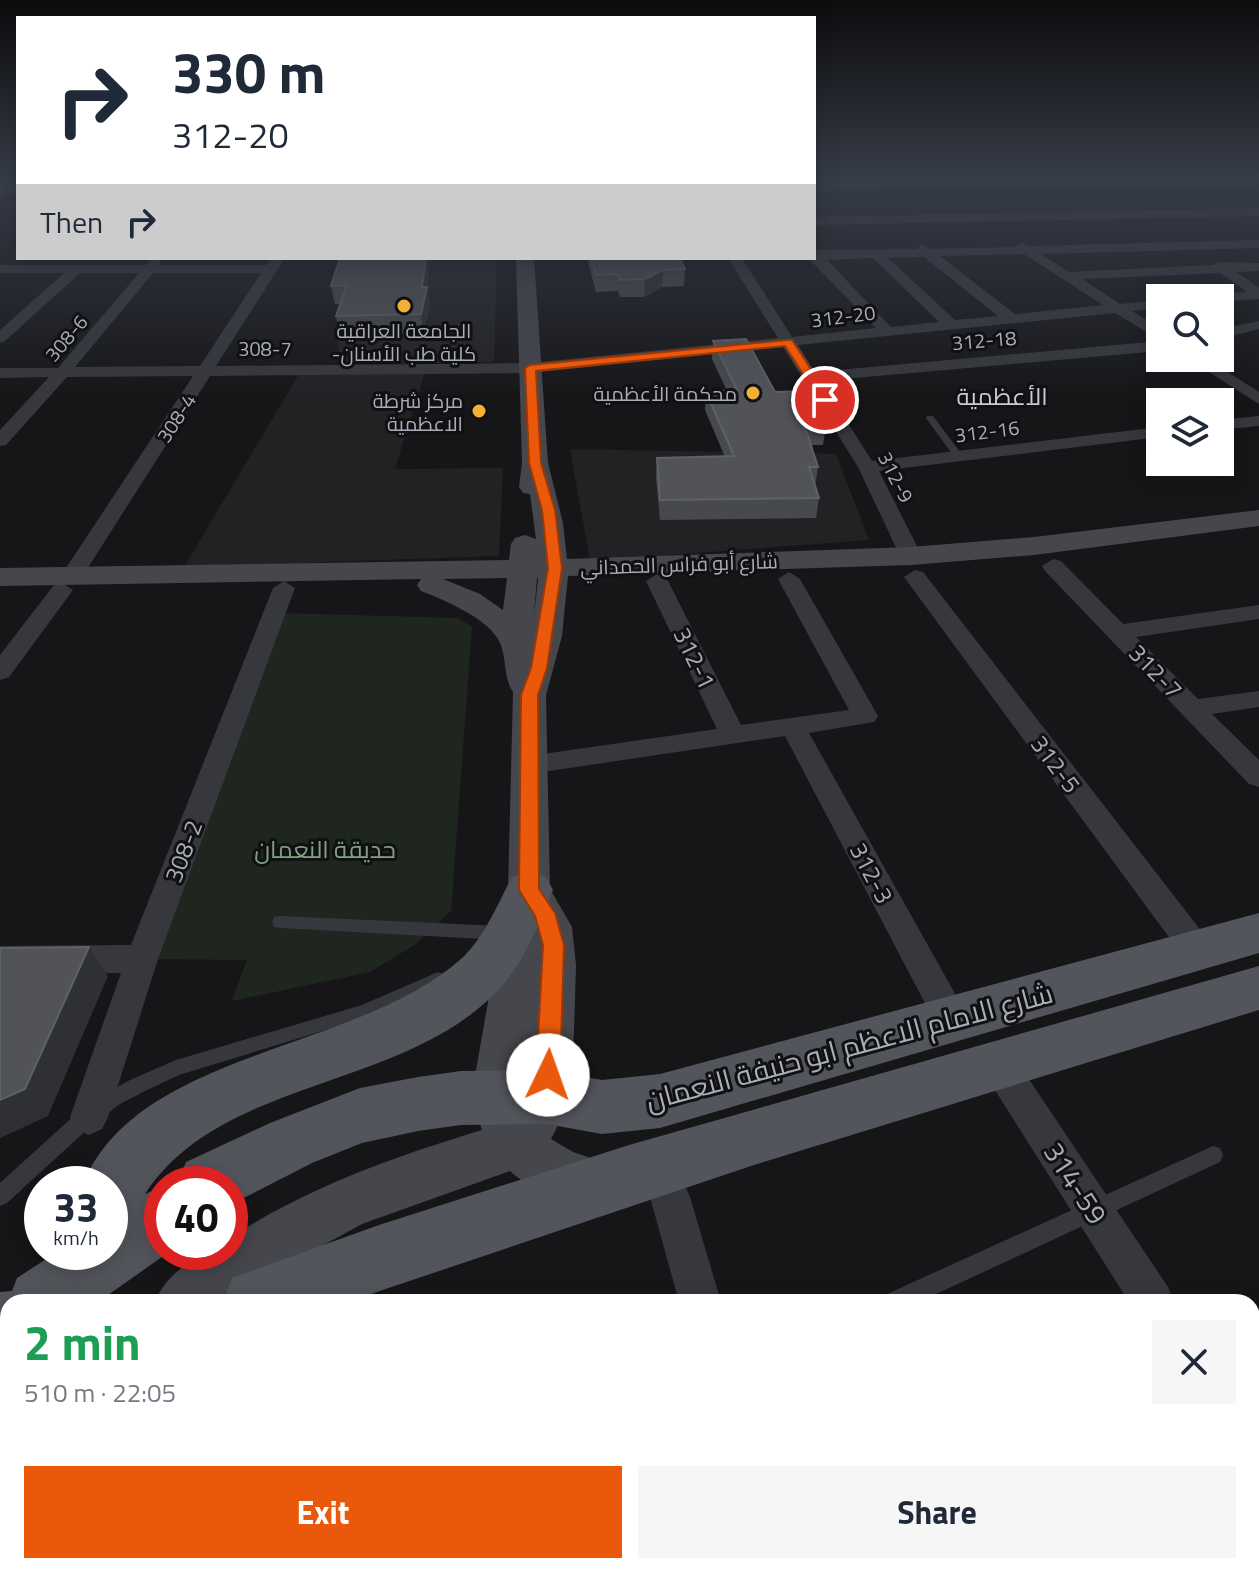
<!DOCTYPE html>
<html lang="en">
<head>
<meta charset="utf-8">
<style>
  body { margin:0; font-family:"Titillium Web",Cairo,sans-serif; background:#f6f6f7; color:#1f2937; height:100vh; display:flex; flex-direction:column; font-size:30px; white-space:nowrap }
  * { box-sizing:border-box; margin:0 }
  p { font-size:26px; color:#747a83 }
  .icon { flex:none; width:44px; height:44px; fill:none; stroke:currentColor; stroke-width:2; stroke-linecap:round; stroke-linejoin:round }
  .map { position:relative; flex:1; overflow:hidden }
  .drawer { position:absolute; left:0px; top:1294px; width:1260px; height:280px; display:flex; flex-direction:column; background:#fff; border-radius:24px 24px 0 0; box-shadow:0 4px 20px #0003 }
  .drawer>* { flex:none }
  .guide { position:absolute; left:16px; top:16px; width:800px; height:244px; border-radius:0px; box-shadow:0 4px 20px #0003; background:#fff; color:#1f2937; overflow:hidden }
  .controls { position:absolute; left:1146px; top:284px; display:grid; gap:16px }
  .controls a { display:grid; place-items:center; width:88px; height:88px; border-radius:0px; background:#fff; box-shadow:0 4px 20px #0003; font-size:40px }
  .speed { position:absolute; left:24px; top:1166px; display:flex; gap:16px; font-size:40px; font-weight:700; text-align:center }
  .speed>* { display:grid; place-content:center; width:104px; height:104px; border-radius:50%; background:#fff; box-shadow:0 4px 20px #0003; line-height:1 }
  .speed small { font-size:20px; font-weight:400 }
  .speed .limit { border:12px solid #d22; background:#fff; color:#111 }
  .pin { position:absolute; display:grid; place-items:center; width:68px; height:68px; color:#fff; margin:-34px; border:4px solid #fff; border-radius:50%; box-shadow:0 2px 8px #0007 }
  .me { position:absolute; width:88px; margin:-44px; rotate:3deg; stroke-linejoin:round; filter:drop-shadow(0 0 6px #0008) }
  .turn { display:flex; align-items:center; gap:28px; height:168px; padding:0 24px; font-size:36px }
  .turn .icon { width:104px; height:104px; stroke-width:2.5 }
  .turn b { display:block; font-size:56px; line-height:68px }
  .then { display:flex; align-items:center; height:76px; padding:0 24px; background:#0003; gap:16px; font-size:30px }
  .round { display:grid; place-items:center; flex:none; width:84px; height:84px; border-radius:0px; background:#f6f6f7 }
  .headline { display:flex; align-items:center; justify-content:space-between; height:136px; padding:0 24px }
  h1 { font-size:48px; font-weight:700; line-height:60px; color:#1e9e55 }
  .button { display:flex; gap:16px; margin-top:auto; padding:16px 24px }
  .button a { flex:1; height:92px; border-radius:0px; background:#ea580c; color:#fff; font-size:32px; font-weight:700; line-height:92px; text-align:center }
  .button a+a { background:#f6f6f7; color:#1f2937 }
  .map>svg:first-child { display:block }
</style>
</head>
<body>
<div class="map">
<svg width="1259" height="1574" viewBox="0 0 1259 1574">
  <rect width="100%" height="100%" fill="#161618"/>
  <path fill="#222225" d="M347,258H497L494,362L338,364L339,312Z
    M302,369H426L395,469L503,468L499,556L184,567Z
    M570,449L836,454L869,540L590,561Z"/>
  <path fill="#1e261f" d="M281,613L458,618L472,627L451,911L416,944L370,972L232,1001L247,960L142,959Z"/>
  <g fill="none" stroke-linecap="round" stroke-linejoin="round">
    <path fill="#37383d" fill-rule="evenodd" d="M927,416H933L963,456L961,458H955L926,418Z
      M280,916L501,926L507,928L509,933L507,938L501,940L280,928L274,927L272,922L274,917Z
      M438,972L444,974L446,979L444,984L365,1018L179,1075L143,1092L120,1104L91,1126L7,1203L0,1206V1183L77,1113L108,1092L130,1080L176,1060L362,1005Z
      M1213,1146L1220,1148L1223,1155L1220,1162L919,1302H884L887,1294Z
      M206,1566H262L259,1574H202Z"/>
    <path fill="#37383d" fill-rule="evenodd" d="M1259,181V187L814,190V184Z
      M18,185V192L0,197V190Z
      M1259,208V216L814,225V217Z
      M1259,240V248L1041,254L1069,272L1213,265L1219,262L1259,263V271L1237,272L1259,288V299L1220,302V298H1213L1220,294L1247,292L1220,273L1082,279L1120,304L1160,300V308L1132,311L1160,328V340L1115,313L798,345L815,372L1160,341V351L821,381L872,461L1160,427V437L879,471L922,556L911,562L900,556L858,467L783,347L530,373L210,376L82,577L71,584L60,577L193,376L67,377L6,445L0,446V430L49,377L0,378V368H58L139,273H80L5,341L0,343V330L64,273H0V265H146L152,258H161L160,265H267L271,258H285L216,366L530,363L778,338L728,258H742L792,337L876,328L809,259L814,258V250L916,249L922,245L930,249L1015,247L1021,243L1029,246ZM1024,254L1103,305L1015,314L940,256ZM924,257L998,316L955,320L888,258ZM873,258L939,322L891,327L827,260ZM153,273H261L200,366L75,367Z
      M1259,321V329L1220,339V329Z
      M1187,358H1206L1259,392V404Z
      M1259,416V426L1220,430V420Z
      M1053,559L1061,561L1123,624L1259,605V619L1136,637L1198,699L1259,691V707L1212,714L1259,760V787L1249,784L1045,571L1042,566Z
      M915,570L923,572L1209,941L1213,950L1209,959L1197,963L1185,959L904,577Z
      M789,572L800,579L878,716L874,722L809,733L963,1008L968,1019L963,1030L951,1034L939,1030L785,736L529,774L519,772L515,765L519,758L529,756L717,729L646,581L657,574L668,581L741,725L849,710L778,579Z
      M284,581L295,588L158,959L108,1117L102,1129L89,1135L76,1129L70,1117L121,973L0,974V946L131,945L273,588Z
      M62,583L73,590L9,677L0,680V655L54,585Z
      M999,1049L1012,1054L1168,1287L1174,1302H1129L986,1076L981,1065L986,1054Z
      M670,1177L684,1183L690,1197L721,1302H679L650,1197L656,1183Z
      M1259,1365V1411L1252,1414V1367Z
      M1252,1434L1259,1436V1493L1252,1490Z
      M750,1566H800L802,1574H752Z
      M951,1566H1010L1007,1574H948Z"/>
    <path fill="#45474d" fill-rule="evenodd" d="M516,258H534L548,463L563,523L567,559L911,547L1034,537L1259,510V526L1034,555L911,565L568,576L562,636L546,695L550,889L572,927L576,965L572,1097L551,1139L573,1152L615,1166L623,1185L615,1204C610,1206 602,1210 597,1211C576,1213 524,1185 510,1171L362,1224L300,1258L234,1302H155C167,1272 198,1252 230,1252V1238C308,1187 394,1157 482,1130L471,1098L508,890L513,692C503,677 507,659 500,643C490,619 444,600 421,591L417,585L421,579L0,586V568L509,560L511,544L515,538L525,535L536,539L530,494L523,493L519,487L522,463ZM537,577L538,579L534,617ZM507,578L503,610L480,594L443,579Z"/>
    <path fill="#53555c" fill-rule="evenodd" d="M6,179H18V187L0,192V181Z
      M529,871L546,877L553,890C540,921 527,955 506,981C414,1092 224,1073 145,1194L162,1187V1252H169L98,1302H8V1359L0,1362V1292L12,1291L17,1278L57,1252H110V1184H83C138,1050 357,1052 461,959C485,937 497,905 512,877Z
      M1259,913V953L660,1128L602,1134L547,1124L461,1125L418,1131L362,1143L312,1163L230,1205V1184H177L186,1162L270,1123L360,1088L418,1077L461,1071L547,1070L602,1080L660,1074Z
      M1259,966V1010L754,1165L347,1302H223L232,1278L379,1225L629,1145Z
      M8,1376V1450L0,1453V1379Z"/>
  </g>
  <path fill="#47494d" d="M340,258L427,287L430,306L423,333L340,336L336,316L340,304H335L331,286Z
    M587,258H680L685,269L684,286L662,287L644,297H620L618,291L596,292Z
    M713,341L775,392L826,426L823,445H811L818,467L815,487L819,498L816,518L660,520L656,478L657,458L725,457L705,410L706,392L727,391L712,359Z"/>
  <path fill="#2f3033" d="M426,258H431L427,287L430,306L423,333L421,314Z
    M663,270L662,287L644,297L645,279Z
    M89,947L108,976L48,1116L0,1138V1094Z"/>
  <path fill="#525359" stroke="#5f6168" stroke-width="2" d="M340,258H426L422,287H427L421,314L336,316L347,285L331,286Z
    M591,258H680L685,269L663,270L645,279L620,280L618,274L596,275Z
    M746,339L775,392L804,391L826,426L805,427L818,467H809L819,498L660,500L657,458L734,456L706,392L737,390L713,341Z
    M89,947L25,1089L0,1100V948Z"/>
  <linearGradient id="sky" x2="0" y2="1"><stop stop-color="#0c0c0d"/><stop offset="0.45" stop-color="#363c48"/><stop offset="1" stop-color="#363c48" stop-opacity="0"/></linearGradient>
  <rect width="1259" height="400" fill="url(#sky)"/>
  <path fill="#ea580c" stroke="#983908" stroke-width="2" d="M788,340H792L831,400L829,402H821L785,346L536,371L541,463L555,510L562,568L547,668L538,695L539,889L555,913L564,945L560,1075L556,1082L548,1085L540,1082L536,1075L543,945L535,916L519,890L521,695L531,668L548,568L542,510L529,463L525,368L530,365Z"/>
  <g fill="#f2b134" stroke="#111113" stroke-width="3">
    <circle cx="404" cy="306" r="8"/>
    <circle cx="753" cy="393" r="8"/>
    <circle cx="479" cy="411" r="8"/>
  </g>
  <g text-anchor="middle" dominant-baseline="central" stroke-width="6" stroke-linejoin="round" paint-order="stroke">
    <g font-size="20" fill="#a8adb8" stroke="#111113">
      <text transform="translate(843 316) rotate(-7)">312-20</text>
      <text transform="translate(66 338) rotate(-50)">308-6</text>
      <text transform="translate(984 340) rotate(-5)">312-18</text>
      <text x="265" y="348">308-7</text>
      <text transform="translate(176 418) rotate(-57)">308-4</text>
      <text transform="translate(987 431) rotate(-7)">312-16</text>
      <text transform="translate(896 477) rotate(63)">312-9</text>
      <text transform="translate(679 564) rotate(-2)">شارع أبو فراس الحمداني</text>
    </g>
    <g font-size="20" fill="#a8adb8" stroke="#111113" text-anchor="end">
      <text x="404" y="330" text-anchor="middle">الجامعة العراقية<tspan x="404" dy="23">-كلية طب الأسنان</tspan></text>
      <text x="737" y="393">محكمة الأعظمية</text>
      <text x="463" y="400">مركز شرطة<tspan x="463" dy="23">الاعظمية</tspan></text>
    </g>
    <g font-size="24" fill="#c9ccd4" stroke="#111113">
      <text x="1002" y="396">الأعظمية</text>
    </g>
    <g font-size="24" fill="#a8adb8" stroke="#111113">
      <text transform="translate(695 658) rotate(64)">312-1</text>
      <text transform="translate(1156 671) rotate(46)">312-7</text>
      <text transform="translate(1056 764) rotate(53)">312-5</text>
      <text transform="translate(183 851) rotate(-69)">308-2</text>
      <text transform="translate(872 873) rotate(62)">312-3</text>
    </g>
    <g font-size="24" fill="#7fa381" stroke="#111113">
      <text x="325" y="849">حديقة النعمان</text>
    </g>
    <g font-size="28" fill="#a8adb8" stroke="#111113">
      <text transform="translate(849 1046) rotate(-15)">شارع الامام الاعظم ابو حنيفة النعمان</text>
      <text transform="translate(1076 1183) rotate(57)">314-59</text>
    </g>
  </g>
</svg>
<div class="controls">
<a><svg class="icon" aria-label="search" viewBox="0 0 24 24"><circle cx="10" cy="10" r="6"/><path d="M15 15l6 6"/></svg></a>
<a><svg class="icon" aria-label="layers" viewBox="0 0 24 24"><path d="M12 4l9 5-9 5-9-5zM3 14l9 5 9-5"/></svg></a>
</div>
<div class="speed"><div>33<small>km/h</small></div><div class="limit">40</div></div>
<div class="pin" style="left:825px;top:400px;background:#d93025"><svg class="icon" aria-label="arrive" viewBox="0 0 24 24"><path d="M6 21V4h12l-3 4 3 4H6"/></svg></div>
<svg class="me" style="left:548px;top:1075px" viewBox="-20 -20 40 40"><circle r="19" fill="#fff"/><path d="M0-13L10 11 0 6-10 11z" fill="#ea580c"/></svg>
<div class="guide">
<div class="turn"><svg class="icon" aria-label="right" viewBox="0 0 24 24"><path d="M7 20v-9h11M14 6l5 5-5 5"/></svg><div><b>330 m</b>312-20</div></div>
<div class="then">Then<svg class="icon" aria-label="right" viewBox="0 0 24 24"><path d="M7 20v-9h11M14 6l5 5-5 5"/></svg></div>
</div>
<section class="drawer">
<div class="headline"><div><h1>2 min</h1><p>510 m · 22:05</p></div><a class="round"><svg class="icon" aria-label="close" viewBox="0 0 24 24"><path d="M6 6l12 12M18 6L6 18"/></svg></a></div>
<div class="button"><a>Exit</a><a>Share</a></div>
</section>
</div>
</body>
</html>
